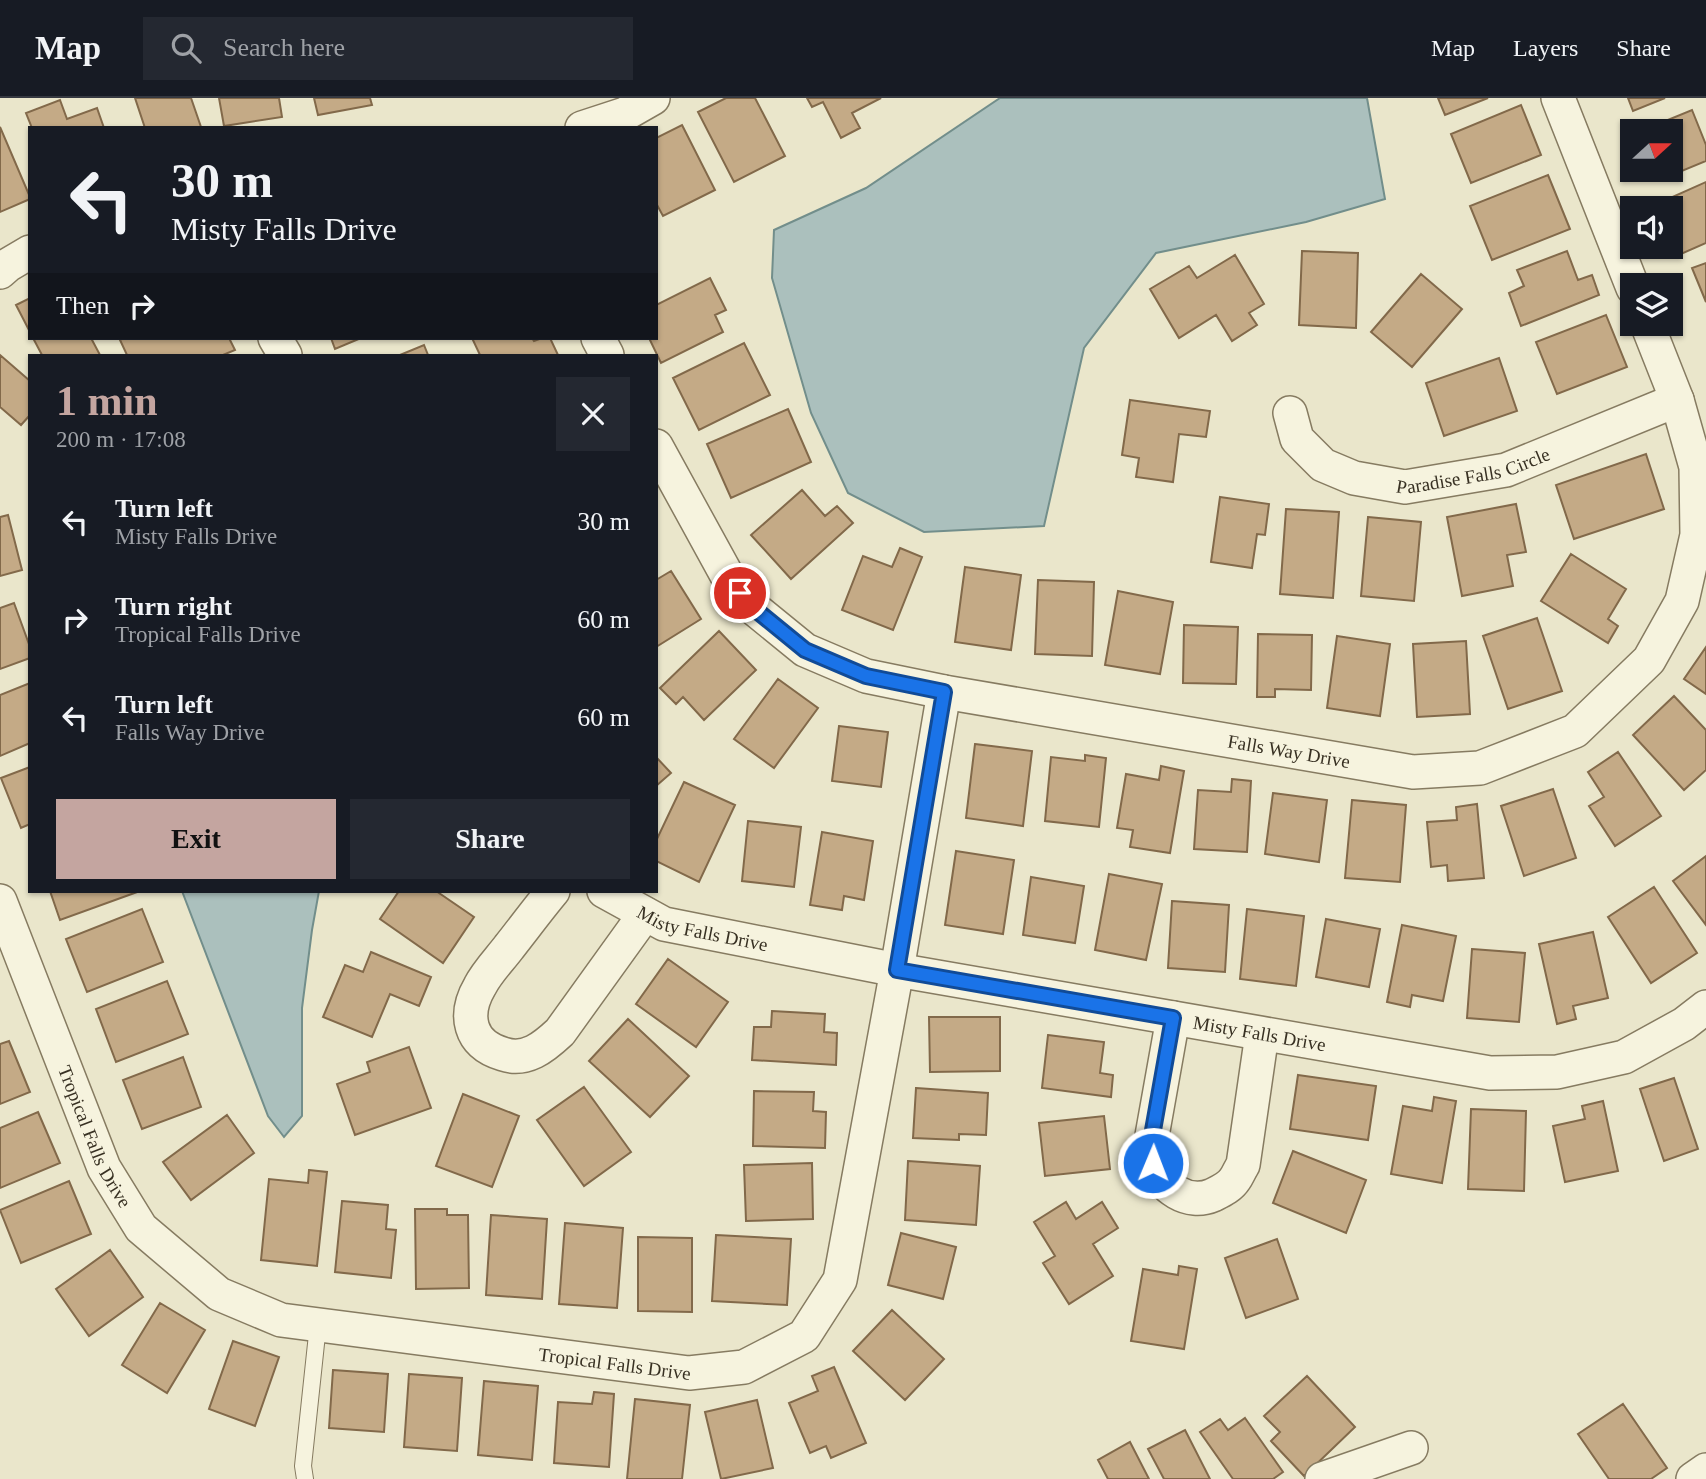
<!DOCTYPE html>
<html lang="en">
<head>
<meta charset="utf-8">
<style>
  body { margin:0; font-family:Georgia,serif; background:#242831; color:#f1f3f6; height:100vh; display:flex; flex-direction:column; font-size:26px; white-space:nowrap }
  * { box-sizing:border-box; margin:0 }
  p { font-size:23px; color:#9ea1a6 }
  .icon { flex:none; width:38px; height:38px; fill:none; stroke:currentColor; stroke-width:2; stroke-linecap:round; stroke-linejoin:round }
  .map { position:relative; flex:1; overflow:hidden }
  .sheet { position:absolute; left:28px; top:256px; width:630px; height:539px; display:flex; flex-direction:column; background:#171b24; border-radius:0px; box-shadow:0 2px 5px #0004 }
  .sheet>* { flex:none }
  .top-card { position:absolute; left:28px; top:28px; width:630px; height:214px; border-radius:0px; box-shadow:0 2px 5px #0004; background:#171b24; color:#f1f3f6; overflow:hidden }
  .needle { width:46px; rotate:69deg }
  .tools { position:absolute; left:1620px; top:21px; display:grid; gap:14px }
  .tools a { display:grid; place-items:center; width:63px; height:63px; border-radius:0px; background:#171b24; box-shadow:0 2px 5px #0004; font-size:35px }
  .pin { position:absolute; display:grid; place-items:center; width:60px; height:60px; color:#fff; margin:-30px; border:4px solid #fff; border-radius:50%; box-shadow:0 2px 7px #0007 }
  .me { position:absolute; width:77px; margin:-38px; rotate:1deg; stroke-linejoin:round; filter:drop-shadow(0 0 5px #0008) }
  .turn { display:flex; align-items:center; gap:24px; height:147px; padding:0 28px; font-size:32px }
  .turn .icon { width:91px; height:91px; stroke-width:2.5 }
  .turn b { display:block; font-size:49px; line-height:60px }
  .then { display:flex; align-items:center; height:66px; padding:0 28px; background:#0003; gap:14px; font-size:26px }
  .round { display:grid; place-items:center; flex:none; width:74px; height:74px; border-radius:0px; background:#242831 }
  .head { display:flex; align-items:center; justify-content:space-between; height:119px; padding:0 28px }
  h1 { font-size:42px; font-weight:800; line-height:52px; color:#c4a5a0 }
  .cta { display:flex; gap:14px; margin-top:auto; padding:14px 28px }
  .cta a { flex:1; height:80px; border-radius:0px; background:#c4a5a0; color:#111; font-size:28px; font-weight:800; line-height:80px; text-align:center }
  .cta a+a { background:#242831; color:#f1f3f6 }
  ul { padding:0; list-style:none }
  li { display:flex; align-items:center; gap:21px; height:98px; padding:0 28px }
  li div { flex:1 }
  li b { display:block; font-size:26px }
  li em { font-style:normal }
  header { display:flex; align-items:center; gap:42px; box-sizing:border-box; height:98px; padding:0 35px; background:#171b24; border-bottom:2px solid #363941 }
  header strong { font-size:33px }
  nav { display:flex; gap:38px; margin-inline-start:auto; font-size:24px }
  .search { width:490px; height:63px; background:#242831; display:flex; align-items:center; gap:18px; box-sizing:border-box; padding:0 24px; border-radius:0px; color:#9ea1a6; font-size:26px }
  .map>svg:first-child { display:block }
</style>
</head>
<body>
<header>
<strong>Map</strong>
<div class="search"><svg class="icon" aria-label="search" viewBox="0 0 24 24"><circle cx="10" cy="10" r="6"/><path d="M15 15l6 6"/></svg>Search here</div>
<nav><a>Map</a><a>Layers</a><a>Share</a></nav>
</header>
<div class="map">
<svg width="1706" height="1381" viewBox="0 0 1706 1381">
  <rect width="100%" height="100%" fill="#eae6cb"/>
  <path fill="#abc0bd" stroke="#728e8b" stroke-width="2" d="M1000,0H1367L1385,101L1306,124L1156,155L1084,250L1044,428L924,434L848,395L811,315L772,180L774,132L866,90Z
    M182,793H319L312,832L302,910V1018L284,1039L268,1018Z"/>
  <path fill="#c4aa86" stroke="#82694a" stroke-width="2" d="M135,0H191L201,29L145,30Z
    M219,0H279L282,19L224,28Z
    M314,0H370L372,7L318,17Z
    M726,0H755L785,58L734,84L698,14Z
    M807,0H881L852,15L860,30L841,40L823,4L812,9Z
    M1438,0H1488L1445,17Z
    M1628,0H1665L1633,13Z
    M60,2L67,21L97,10L104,30H32L26,15Z
    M1521,7L1541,57L1471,85L1451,36Z
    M1692,12L1706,47V63L1660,82L1656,72H1671V33H1641Z
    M682,27L715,92L663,118L656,105V40Z
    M0,29L30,99V101L0,114Z
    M1548,77L1570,131L1492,162L1470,108Z
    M1706,84V145L1681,156L1671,133V110H1662L1659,105Z
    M1302,153L1358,155L1356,230L1299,227Z
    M1567,153L1578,182L1592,177L1599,197L1521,228L1509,195L1524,188L1517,172Z
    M1235,157L1264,206L1249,215L1257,227L1232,243L1216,217L1179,240L1150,191L1189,168L1197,180Z
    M1706,165V204L1692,170Z
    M1421,176L1462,211L1412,269L1371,234Z
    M710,180L726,212L715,217L723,234L661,265L649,240H656V207Z
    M30,200V234L16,207Z
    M1606,217L1627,269L1557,296L1536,244Z
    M33,240H91L100,257H42Z
    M124,240H229L235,252L223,257H127L120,242Z
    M331,240H361L335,251Z
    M472,240H532L534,243L542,240H550L558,257H480Z
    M744,245L770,297L699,332L673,280Z
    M424,247L428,257H400Z
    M0,257L30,283V317L21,327L0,309Z
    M1499,260L1517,313L1444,338L1426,285Z
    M1130,302L1210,313L1206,339L1179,336L1173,384L1136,379L1139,360L1122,357Z
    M788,311L811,364L731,400L707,346Z
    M1646,356L1664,411L1574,441L1556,387Z
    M802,392L825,418L837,408L853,425L791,481L751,437Z
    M1220,399L1269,406L1265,437L1257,436L1252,470L1211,464Z
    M1516,406L1526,454L1507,457L1513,488L1462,498L1447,419Z
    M1286,411L1339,414L1333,500L1280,496Z
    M8,417L22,472L0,478V419Z
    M1368,419L1421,424L1414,503L1361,498Z
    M900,450L922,459L893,532L842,512L863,458L892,469Z
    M1571,456L1626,491L1608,521L1618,528L1608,545L1541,503Z
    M965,469L1021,477L1011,552L955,544Z
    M671,473L701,521L656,549V482Z
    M1038,482L1094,484L1092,558L1035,556Z
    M1118,493L1173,504L1160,576L1105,567Z
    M14,505L30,549V560L0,571V510Z
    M1537,520L1562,593L1508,611L1483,538Z
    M1184,527L1238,529L1236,586L1183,585Z
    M719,533L756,572L704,622L683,599L676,606L660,590Z
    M1258,536L1312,537L1311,592L1275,591V599H1257Z
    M1337,538L1390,546L1380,618L1327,610Z
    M1466,543L1470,616L1417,619L1413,546Z
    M1706,549V596L1684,581Z
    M778,581L818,610L774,670L734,641Z
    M30,585V645L0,658V597Z
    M1674,598L1706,632V672L1684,692L1633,637Z
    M839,628L888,634L881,689L832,683Z
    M975,646L1032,653L1023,728L966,720Z
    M1618,654L1661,718L1615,748L1589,708L1604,699L1588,674Z
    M1085,657L1106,660L1099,729L1045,723L1051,659L1085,663Z
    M656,659L671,675L656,688Z
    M1161,668L1184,673L1170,755L1130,749L1133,732L1117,730L1126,676L1159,682Z
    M30,669V726L21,730L1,680Z
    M1232,681L1251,683L1247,754L1194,751L1198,692L1231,694Z
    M684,684L735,707L699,784L656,763V743Z
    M1553,691L1576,760L1524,778L1501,708Z
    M1273,695L1327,702L1319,764L1265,756Z
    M1352,702L1406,707L1400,784L1345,780Z
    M1477,706L1484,780L1448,783L1447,767L1431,769L1427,724L1457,722L1456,709Z
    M748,723L801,729L794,789L742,783Z
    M822,734L873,743L864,802L844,798L842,812L810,807Z
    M956,753L1014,762L1003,836L945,827Z
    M1706,758V827L1673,783Z
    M1109,776L1162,786L1146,862L1095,852Z
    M1031,779L1084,788L1075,845L1023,837Z
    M1654,789L1697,855L1651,885L1608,819Z
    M50,793H140L60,822Z
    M399,793H436L474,819L443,865L380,821Z
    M1172,803L1229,807L1225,874L1168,870Z
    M142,811L163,864L87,894L66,841Z
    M1247,811L1304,818L1296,888L1240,881Z
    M1326,821L1380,831L1369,889L1316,879Z
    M1402,827L1456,838L1443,903L1412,897L1410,909L1387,904Z
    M1593,834L1608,900L1573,908L1576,921L1557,926L1539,846Z
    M1472,851L1525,855L1519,924L1467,920Z
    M371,854L431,879L419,908L390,896L372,939L323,919L345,867L363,874Z
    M668,861L728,904L696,949L636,906Z
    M167,883L188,936L116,964L96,911Z
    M772,913L825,916L824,934L837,935L836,967L752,962L754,929H771Z
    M929,919H1000V973L930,974Z
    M628,921L689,978L650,1019L589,963Z
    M1048,937L1104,944L1100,975L1113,977L1111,999L1042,990Z
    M9,943L30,994L0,1006V946Z
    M409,949L431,1010L355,1037L337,986L370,974L367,964Z
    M183,959L201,1009L142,1031L123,982Z
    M1298,977L1376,988L1368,1042L1290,1031Z
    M1674,980L1698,1051L1664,1063L1640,991Z
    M584,989L631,1054L584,1088L537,1022Z
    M916,990L988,995L986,1037L959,1036V1042L913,1040Z
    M754,993L814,994L813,1013L826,1014L825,1050L753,1048Z
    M463,996L519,1018L492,1089L436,1068Z
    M1434,999L1456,1003L1442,1085L1391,1076L1403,1008L1432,1013Z
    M1603,1003L1618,1073L1565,1084L1553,1028L1585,1021L1582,1008Z
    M1471,1011L1526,1013L1524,1093L1468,1091Z
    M38,1014L60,1065L0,1090V1030Z
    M227,1017L254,1055L191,1102L163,1064Z
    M1104,1018L1110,1071L1045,1078L1039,1025Z
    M1293,1053L1366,1082L1346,1135L1273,1105Z
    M908,1063L980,1068L976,1127L905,1122Z
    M812,1065L813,1121L746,1123L744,1067Z
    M309,1072L327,1074L317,1168L261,1162L269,1081L308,1085Z
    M69,1083L91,1136L21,1165L0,1112Z
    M342,1103L388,1107L386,1131L396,1132L391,1180L335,1174Z
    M1066,1104L1076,1121L1102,1104L1118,1130L1093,1146L1113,1178L1069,1206L1043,1165L1055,1158L1034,1124Z
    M415,1111H447V1117H468L469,1190L416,1191Z
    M491,1117L547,1121L542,1201L486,1197Z
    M565,1125L623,1130L617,1210L559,1206Z
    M901,1135L956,1149L943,1201L888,1187Z
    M716,1137L791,1141L787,1207L712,1203Z
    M638,1139L692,1140V1214L638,1213Z
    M1277,1141L1298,1201L1246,1220L1225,1160Z
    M110,1152L143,1199L89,1238L56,1191Z
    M1179,1168L1197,1171L1184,1251L1131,1243L1143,1171L1178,1177Z
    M160,1205L205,1232L167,1295L122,1267Z
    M892,1212L944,1261L905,1302L853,1253Z
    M233,1243L279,1259L255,1328L209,1311Z
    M834,1269L866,1345L831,1360L826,1348L810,1355L789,1305L818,1293L812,1278Z
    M333,1272L388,1276L384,1334L329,1330Z
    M409,1276L462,1280L457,1353L404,1349Z
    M1307,1278L1355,1329L1304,1378L1271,1343L1280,1334L1264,1318Z
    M484,1283L538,1288L532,1362L478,1357Z
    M594,1294L614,1296L609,1369L554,1365L558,1304L592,1306Z
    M635,1301L690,1307L682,1381H627Z
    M757,1302L773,1370L721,1381L705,1314Z
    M1623,1306L1667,1370L1651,1381H1609L1578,1336Z
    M1245,1320L1283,1374L1273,1381H1233L1200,1334L1220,1321L1228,1332Z
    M1185,1332L1210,1381H1164L1148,1351Z
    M1130,1344L1149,1381H1108L1098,1362Z"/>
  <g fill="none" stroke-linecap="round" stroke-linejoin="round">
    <defs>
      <path id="lane" d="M305,1381L303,1368L318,1227"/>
      <g id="street">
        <path d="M1558,0L1633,190"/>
        <path d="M582,30L625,16L653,0"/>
        <path d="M0,174L8,167L30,154"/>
        <path d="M275,240L285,257"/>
        <path d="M598,240L607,257"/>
        <path id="s1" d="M1290,315L1297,341L1323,367L1354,380L1405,389L1506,372L1677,302"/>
        <path id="s2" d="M656,348L729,481L751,508L805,552L866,578L944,594L1413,674L1480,670L1575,633L1649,562L1682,503L1697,437L1696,369L1677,302L1647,226"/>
        <path d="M553,793C538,811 524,830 509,849C500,861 487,874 480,888C463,917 469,946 503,956C526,964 544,949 560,934L645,816"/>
        <path id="s3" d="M604,793L664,826L897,872L1490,975L1557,974L1624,959L1684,926L1706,909"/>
        <path id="s4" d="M0,803L104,1070L141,1130L219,1196L281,1222L689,1275L744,1269L804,1238L840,1182L897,872L944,594"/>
        <path d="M1173,920L1150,1049C1151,1054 1151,1060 1153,1065C1162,1090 1188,1108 1213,1097C1221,1093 1230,1089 1235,1081C1238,1077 1240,1071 1243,1067L1262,936"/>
        <path d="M1322,1381L1411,1350"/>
        <path d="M1693,1381L1706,1372"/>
      </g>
    </defs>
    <use href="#lane" stroke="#867b61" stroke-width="18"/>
    <use href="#street" stroke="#867b61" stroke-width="36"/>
    <use href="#lane" stroke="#f6f3de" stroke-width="16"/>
    <use href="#street" stroke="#f6f3de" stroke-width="33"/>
  </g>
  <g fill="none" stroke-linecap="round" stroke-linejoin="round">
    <defs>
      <path id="route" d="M740,495L751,508L805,552L866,578L944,594L897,872L1173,920L1150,1049L1153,1065"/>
    </defs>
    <use href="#route" stroke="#114b97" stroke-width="18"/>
    <use href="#route" stroke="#1a73e8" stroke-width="12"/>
  </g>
  <g text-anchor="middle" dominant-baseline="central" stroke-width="5" stroke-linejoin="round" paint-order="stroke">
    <g font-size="19" fill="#383123" stroke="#f3f0da">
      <text stroke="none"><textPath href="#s1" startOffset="219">Paradise Falls Circle</textPath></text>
      <text stroke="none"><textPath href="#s2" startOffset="752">Falls Way Drive</textPath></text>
      <text stroke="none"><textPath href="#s3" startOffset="107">Misty Falls Drive</textPath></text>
      <text stroke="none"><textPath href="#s3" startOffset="674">Misty Falls Drive</textPath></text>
      <text stroke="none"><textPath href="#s4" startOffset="254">Tropical Falls Drive</textPath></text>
      <text stroke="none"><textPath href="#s4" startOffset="863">Tropical Falls Drive</textPath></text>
    </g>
  </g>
</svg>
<div class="tools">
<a><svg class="needle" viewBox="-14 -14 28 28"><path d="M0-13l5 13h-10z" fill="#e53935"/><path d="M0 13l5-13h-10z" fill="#9ea1a6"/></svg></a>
<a><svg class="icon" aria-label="sound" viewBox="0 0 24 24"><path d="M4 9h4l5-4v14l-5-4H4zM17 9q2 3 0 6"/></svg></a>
<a><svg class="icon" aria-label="layers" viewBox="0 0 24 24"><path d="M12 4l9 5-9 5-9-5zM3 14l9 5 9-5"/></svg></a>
</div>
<div class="pin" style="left:740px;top:495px;background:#d93025"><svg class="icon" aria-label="arrive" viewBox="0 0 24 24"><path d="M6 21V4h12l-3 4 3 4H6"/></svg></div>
<svg class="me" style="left:1153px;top:1065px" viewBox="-20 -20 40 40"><circle r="17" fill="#1a73e8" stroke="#fff" stroke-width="3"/><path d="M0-11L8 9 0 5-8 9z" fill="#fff"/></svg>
<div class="top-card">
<div class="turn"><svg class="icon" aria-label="left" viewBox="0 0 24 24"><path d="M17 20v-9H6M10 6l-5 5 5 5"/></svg><div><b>30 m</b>Misty Falls Drive</div></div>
<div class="then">Then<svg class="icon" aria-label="right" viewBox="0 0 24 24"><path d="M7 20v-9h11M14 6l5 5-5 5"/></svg></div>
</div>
<section class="sheet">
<div class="head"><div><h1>1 min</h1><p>200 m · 17:08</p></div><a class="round"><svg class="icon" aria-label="close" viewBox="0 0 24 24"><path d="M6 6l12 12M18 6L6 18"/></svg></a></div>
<ul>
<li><svg class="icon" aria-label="left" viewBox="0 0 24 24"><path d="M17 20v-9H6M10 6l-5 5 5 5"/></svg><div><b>Turn left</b><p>Misty Falls Drive</p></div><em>30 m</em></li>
<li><svg class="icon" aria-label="right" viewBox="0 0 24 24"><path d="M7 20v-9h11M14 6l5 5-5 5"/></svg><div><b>Turn right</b><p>Tropical Falls Drive</p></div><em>60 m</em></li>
<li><svg class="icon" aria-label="left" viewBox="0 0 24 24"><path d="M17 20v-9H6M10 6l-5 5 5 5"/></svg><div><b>Turn left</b><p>Falls Way Drive</p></div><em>60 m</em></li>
</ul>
<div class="cta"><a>Exit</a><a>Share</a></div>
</section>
</div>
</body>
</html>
